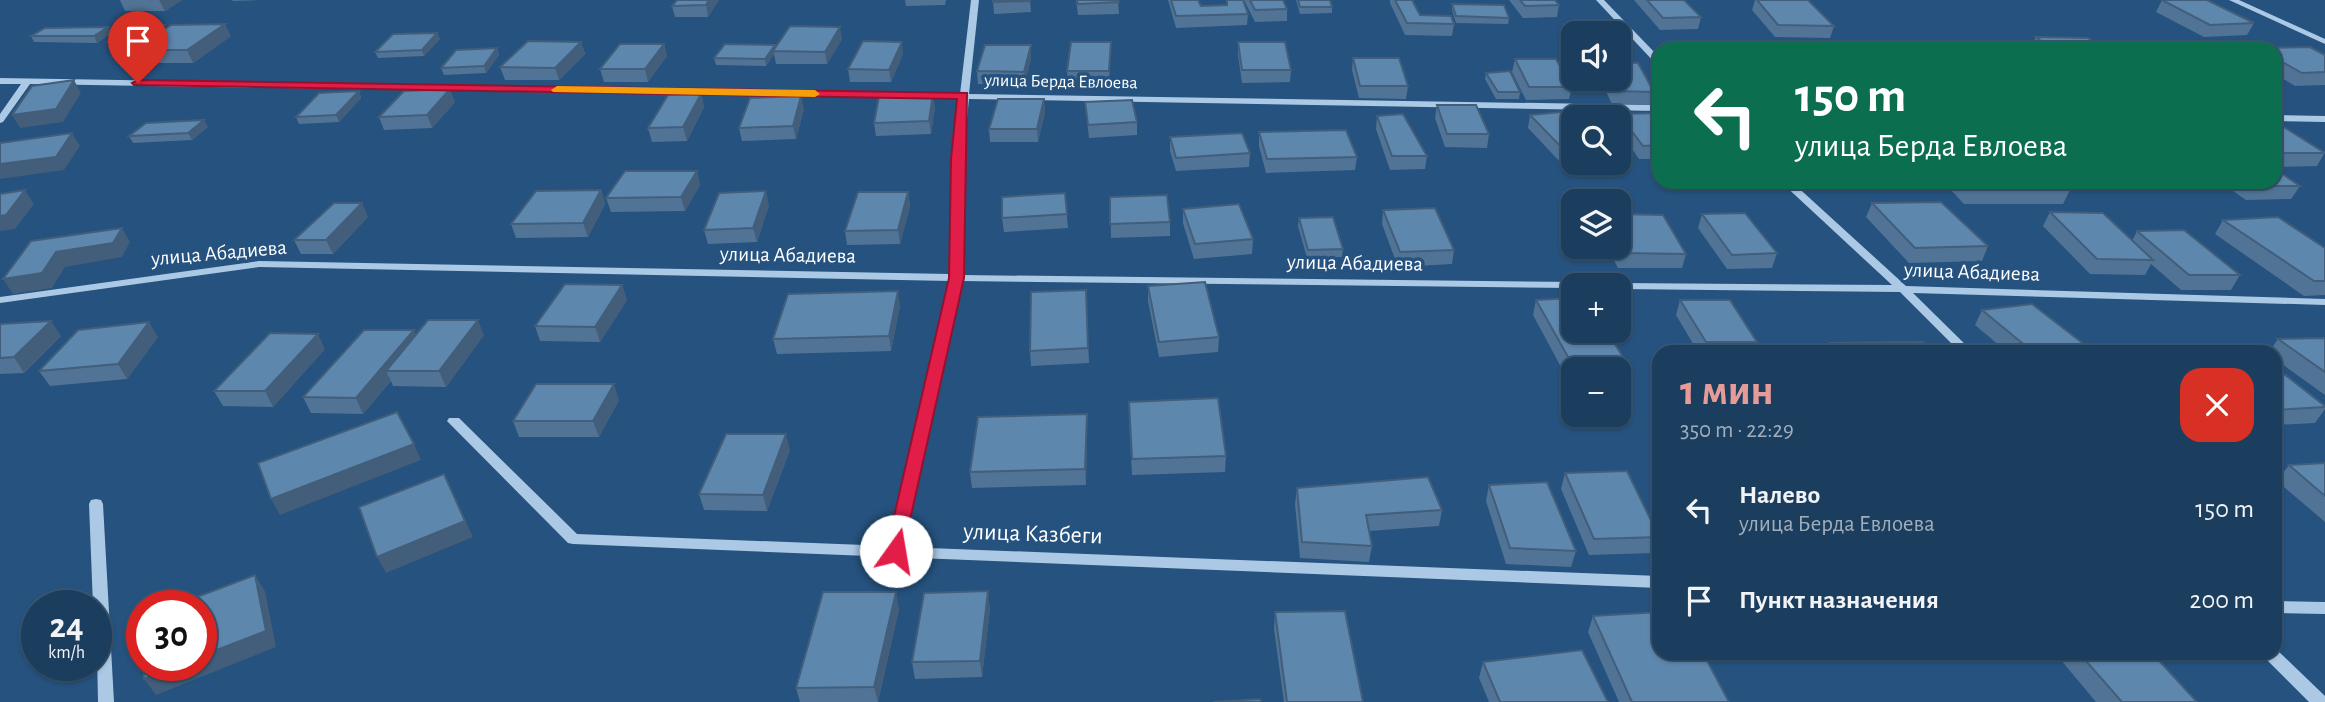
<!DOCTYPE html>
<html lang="ru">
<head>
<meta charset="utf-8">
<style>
  body { margin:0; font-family:"Alegreya Sans",sans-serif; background:#294967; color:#f1f3f6; height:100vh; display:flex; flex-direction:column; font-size:26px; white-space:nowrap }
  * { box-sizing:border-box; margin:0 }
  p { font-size:23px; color:#a0aebc }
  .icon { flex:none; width:38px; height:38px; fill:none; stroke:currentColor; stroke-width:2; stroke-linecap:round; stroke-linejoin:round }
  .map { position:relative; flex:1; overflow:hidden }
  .side { position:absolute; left:1652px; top:345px; width:630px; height:315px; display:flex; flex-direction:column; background:#1c3e5e; border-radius:21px; box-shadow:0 2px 5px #0004,0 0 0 2px #3a5773 }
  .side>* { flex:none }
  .banner { position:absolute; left:1652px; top:42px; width:630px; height:147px; border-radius:21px; box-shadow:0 2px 5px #0004,0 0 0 2px #3a5773; background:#0b6e4f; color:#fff; overflow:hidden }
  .tools { position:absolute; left:1561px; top:21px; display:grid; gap:14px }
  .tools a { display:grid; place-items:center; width:70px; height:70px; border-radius:14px; background:#1c3e5e; box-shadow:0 2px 5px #0004,0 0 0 2px #3a5773; font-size:35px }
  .speed { position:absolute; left:21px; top:590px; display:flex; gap:14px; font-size:35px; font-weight:700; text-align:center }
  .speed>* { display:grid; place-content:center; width:91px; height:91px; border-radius:50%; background:#1c3e5e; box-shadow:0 2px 5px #0004,0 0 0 2px #3a5773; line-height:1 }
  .speed small { font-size:18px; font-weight:400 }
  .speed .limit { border:10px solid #d22; background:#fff; color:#111 }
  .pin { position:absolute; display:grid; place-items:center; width:60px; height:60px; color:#fff; margin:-72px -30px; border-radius:50% 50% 50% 0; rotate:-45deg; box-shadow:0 0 7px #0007 }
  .pin .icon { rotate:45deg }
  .me { position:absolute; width:77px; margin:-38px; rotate:13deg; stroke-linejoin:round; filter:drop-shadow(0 0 5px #0008) }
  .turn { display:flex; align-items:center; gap:24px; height:147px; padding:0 28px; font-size:32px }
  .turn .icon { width:91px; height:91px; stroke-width:2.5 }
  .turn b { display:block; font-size:49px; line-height:60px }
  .round { display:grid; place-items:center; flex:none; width:74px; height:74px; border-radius:21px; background:#294967 }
  .head { display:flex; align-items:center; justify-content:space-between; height:119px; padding:0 28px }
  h1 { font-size:42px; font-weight:600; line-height:52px; color:#e69b98 }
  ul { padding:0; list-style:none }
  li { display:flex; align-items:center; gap:21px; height:91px; padding:0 28px }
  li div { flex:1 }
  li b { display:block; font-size:26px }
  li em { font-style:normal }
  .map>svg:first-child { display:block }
</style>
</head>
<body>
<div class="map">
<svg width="2325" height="702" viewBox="0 0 2325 702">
  <rect width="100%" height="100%" fill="#25527e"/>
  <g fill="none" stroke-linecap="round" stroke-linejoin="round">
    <path fill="#abc9e5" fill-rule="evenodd" d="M971,0H979L969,94L1659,105V111L969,99L963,158L962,275L1577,282L1583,285H1573V288L961,281L904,547L1659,576V588L573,544L568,543L447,421L449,418H459L577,534L890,546L950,281L259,267L0,303V297L259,261L950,274L953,158L960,99L30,84L3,122L0,123V114L21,84H0V78L960,94Z
      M1596,0H1604L1659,57V65L1656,64Z
      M2229,0H2239L2325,39V44Z
      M2275,115L2325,116V122L2275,121Z
      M1781,182H1792L1906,286L2325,299V305L1913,293L1973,352H1960L1900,292L1619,289V285H1614L1619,283L1892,285Z
      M96,499L101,500L103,504L114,702H98L96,606H93L89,504L91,500Z
      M2275,601L2325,602V614L2275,613Z
      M2275,648L2325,696V702H2309L2265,658L2263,653H2275Z"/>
  </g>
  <path fill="#517496" d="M120,0H182L165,11H125Z
    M232,0H261L233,1Z
    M677,0H719L708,17H675L672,6Z
    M905,0H946L945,5L906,6Z
    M993,0H1030L1031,12L994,14Z
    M1076,0H1118L1119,14L1078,15Z
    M1168,0H1198L1201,6L1226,5V0H1243L1248,14L1247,25L1176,28Z
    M1244,0H1283L1287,9V21L1255,22Z
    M1296,0H1330L1332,7V13L1300,14Z
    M1390,0H1412L1420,15L1454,24L1452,36L1405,35L1390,3Z
    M1509,0H1555L1559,5L1557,17L1523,18Z
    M1634,0H1684L1701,17L1698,29L1660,30Z
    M1755,0H1808L1834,26L1830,38L1775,37L1752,10Z
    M2162,0L2254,23L2247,35L2204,37L2156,12Z
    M1452,4L1509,18L1508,24L1456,23L1452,10Z
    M108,27L111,33L97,43L34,42L31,36Z
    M166,28L231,36L193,63H137L130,50L134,48H112L108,42Z
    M437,33L440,39L424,56L378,58L375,52Z
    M2036,37L2103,49H2030Z
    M842,39L827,64H776L774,54L766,66L716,65L714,58L775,45L776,48Z
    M581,42L585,54L559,80H505L500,67Z
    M1111,42L1109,83H1068L1067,71Z
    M1238,42L1291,70L1290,82L1242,83L1238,55Z
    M664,44L667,56L648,82H604L600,69Z
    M1031,45V58L1025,84H978L977,71Z
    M2310,47L2325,55V85L2295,86L2275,74V49H2256L2257,48Z
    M497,48L499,55L486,73L444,75L441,68Z
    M903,54L891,82H850L848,69Z
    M1353,58L1408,86L1406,99L1359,98L1352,70Z
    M1515,59L1572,87L1569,99L1526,100L1512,72Z
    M1486,73L1520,92L1519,99H1496L1485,79Z
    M1600,79H1619L1654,92L1651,105L1612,104Z
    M359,91L361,98L339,122L299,124L296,117Z
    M701,94L704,107L687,141L652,142L648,128Z
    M1044,99L1045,112L1038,142H990L989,129Z
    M455,102L432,128L384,130L379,117Z
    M1085,102L1137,122V135L1089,138Z
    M1437,105L1489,134L1487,148L1445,147L1435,118Z
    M935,107L931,134L876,136L874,123Z
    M804,109L796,139L742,141L739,128Z
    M1659,113V159H1639L1619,130V114Z
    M1530,115L1573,117V163H1575L1562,164L1528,128Z
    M1377,116L1427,156L1425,169L1390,170L1376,129Z
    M2275,122L2325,152L2317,166L2275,167Z
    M208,127L192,140L133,143L129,136Z
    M1259,132L1357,157L1355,170L1266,173L1259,146Z
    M1170,137L1250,153L1249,167L1176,171L1170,151Z
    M697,171L700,185L685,211L611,212L606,198Z
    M1954,182H2059L2070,190L2063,204H1964L1951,190Z
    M2220,182H2275L2300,186L2291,199L2246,200Z
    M601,190L605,204L588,237L516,238L511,224Z
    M908,192L910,206L900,244L847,245L845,231Z
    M1065,193L1068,228L1004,232L1002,218Z
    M1110,197L1170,222V236L1111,238Z
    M1872,203L1988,246L1982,261L1909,263L1866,217Z
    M769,205L757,242L708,244L704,230Z
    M1183,209L1253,239L1252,254L1194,259L1183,223Z
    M1383,210L1454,250L1452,264L1398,267L1382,224Z
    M2050,212L2132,241L2137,231L2240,275L2231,290H2181L2151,264L2145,275L2090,274L2043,226Z
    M1702,214L1777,253L1772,268L1727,269L1698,228Z
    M368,217L333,254H301L294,240Z
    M1299,218L1343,249L1342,257L1307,258L1298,226Z
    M2223,220L2325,248V295L2304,296L2215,234Z
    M1607,247H1619L1686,254L1682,268H1618Z
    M622,285L627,300L600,342L540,341L535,326Z
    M1148,286L1219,337L1218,352L1159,357L1148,301Z
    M1086,290L1089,363L1031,366L1030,351Z
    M1536,300L1626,362L1622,377H1619V369H1573V379L1568,380L1533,315Z
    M1680,300L1757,342L1754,352H1698L1676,315Z
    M900,306L891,351L777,354L773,339Z
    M1982,310L2094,352H2007L1975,325Z
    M0,324L61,336L24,373L0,374Z
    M414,330L416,335H484L446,387L393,386L391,381L363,414L311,413L303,397Z
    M158,337L127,379L50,386L39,371Z
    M2325,338V395L2275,359V352H2269L2278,339Z
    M1830,343L1931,352H1827Z
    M325,349L273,407L223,406L214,391Z
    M2275,367L2325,406V409L2315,423L2275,425Z
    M619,400L599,437H519L513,421Z
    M1087,414V430L1086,485L972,488L970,472Z
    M1129,418L1226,456L1225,472L1132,475Z
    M790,450L767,511L704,510L699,494Z
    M2325,463V522L2277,481L2289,465Z
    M1565,473L1659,536L1654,553L1589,555L1561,489Z
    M1489,485L1576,551L1571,567L1506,564L1486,501Z
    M1297,488L1442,510L1439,526L1369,531L1372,546L1369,562L1300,558L1295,504Z
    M990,608L982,677L915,679L912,662Z
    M899,609L878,702H800L796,688Z
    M1275,612L1363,702H1284L1274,629Z
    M1593,616L1729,702H1619L1588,632Z
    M2055,653H2152L2197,702H2096Z
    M1483,662L1608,702H1489L1479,678Z"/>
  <path fill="#425e7a" d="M159,0H182L165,11Z
    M709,0H719L708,17L706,5Z
    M225,24L231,36L193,63L187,50Z
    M164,25L167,31L143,48L139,41Z
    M108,27L111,33L97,43L94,36Z
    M840,27L842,39L827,64L825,52Z
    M437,33L440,39L424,56L422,50Z
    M581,42L585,54L559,80L555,68Z
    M902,42L903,54L891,82L889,70Z
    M1111,42V54L1109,83V71Z
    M664,44L667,56L648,82L645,69Z
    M775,45L776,51H773L774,54L766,66L765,59Z
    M1031,45V58L1025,84L1024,72Z
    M497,48L499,55L486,73L484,66Z
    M74,80L81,93L63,122L20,128L12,115Z
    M450,89L455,102L432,128L427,115Z
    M359,91L361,98L339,122L336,115Z
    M701,94L704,107L687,141L683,127Z
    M933,94L935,107L931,134L929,121Z
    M801,96L804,109L796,139L793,126Z
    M1044,99L1045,112L1038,142L1037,129Z
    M204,120L208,127L192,140L188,133Z
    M72,133L80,146L64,170L0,179V164Z
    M697,171L700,185L685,211L681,197Z
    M25,190L34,204L15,229L0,231V216Z
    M601,190L605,204L588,237L583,223Z
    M766,191L769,205L757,242L753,228Z
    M908,192L910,206L900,244L898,230Z
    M362,203L368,217L333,254L326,240Z
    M122,228L130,242L122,257L65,267L52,288L13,294L3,279L56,252Z
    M622,285L627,300L600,342L595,327Z
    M898,291L900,306L891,351L889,336Z
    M478,320L484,335L446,387L439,371Z
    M51,321L61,336L24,373L14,357Z
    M149,322L158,337L127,379L118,364Z
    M414,330L420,345L386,371L391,381L363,414L356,398Z
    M318,334L325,349L273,407L265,391Z
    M614,384L619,400L599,437L593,421Z
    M1087,414V430L1086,485L1085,469Z
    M786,434L790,450L767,511L763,495Z
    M414,444L421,460L280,515L271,499Z
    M444,474L473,537L386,573L377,557Z
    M255,575L265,591L276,647L156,695L144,679L179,665H201V656Z
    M988,591L990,608L982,677L980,661Z
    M896,592L899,609L878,702L874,687Z"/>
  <path fill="#5e87ae" stroke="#425e7a" stroke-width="2" d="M677,0H709L706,5L672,6Z
    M993,0H1030V1L993,2Z
    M1077,0H1118L1119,2L1078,4Z
    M1171,0H1198L1201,6L1227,5V0H1243L1248,14L1176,16Z
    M1250,0H1283L1287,9L1255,10Z
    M1298,0H1330L1332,7H1300Z
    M1395,0H1412L1420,15L1451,16L1454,24L1407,23Z
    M1520,0H1555L1559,5L1525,6Z
    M1647,0H1684L1701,17L1663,18Z
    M1757,0H1808L1834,26L1778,25Z
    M2162,0H2207L2254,23L2210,25Z
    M1452,4L1504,5L1509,18L1456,16Z
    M225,24L187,50H130L171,25Z
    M134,25H164L139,41L108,42Z
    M790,26L840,27L825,52L773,51Z
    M108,27L94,36H31L45,28Z
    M437,33L422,50L375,52L393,34Z
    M2036,37L2088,38L2103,49H2051Z
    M528,41L581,42L555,68L500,67Z
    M863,41L902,42L889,70L848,69Z
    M1071,42H1111L1109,71H1067Z
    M1238,42H1285L1291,70H1242Z
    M620,44H664L645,69H600Z
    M725,44L775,45L765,59L714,58Z
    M985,45H1031L1024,72L977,71Z
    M1788,47H1836L1837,49H1790Z
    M2310,47L2325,55V72L2302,73L2275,58V49L2257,48Z
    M497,48L484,66L441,68L456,50Z
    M1353,58H1399L1408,86H1360Z
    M1515,59H1556L1572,87H1529Z
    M1619,62L1638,63L1654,92L1615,91L1609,79H1619Z
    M1510,71L1520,92H1498L1486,73Z
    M74,80L56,109L12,115L32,86Z
    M450,89L427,115L379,117L404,91Z
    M359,91L336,115L296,117L319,93Z
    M701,94L683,127L648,128L668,95Z
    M933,94L929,121L874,123L879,96Z
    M801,96L793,126L739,128L750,98Z
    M998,99H1044L1037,129H989Z
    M1132,100L1137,122L1088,125L1085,102Z
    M1437,105H1476L1489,134H1447Z
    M1572,111L1578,117H1573V150L1565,151L1530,115Z
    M1659,113V145L1643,146L1619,114Z
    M1403,114L1427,156H1392L1377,116Z
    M204,120L188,133L129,136L146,123Z
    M2275,122H2276L2325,153H2280L2275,150Z
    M1346,130L1357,157L1267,159L1259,132Z
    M72,133L56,157L0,164V143Z
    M1242,133L1250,153L1176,158L1170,137Z
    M2275,169L2300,186H2254L2248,182H2275Z
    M625,171H697L681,197L606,198Z
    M1962,182H2059L2070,190H1970Z
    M25,190L6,215L0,216V194Z
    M601,190L583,223L511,224L536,191Z
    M766,191L753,228L704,230L719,193Z
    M858,192H908L898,230L845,231Z
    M1065,193L1067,214L1002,218V197Z
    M1167,195L1170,222L1110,224V197Z
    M1941,202L1988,246L1915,248L1872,203Z
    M334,203H362L326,240H294Z
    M1239,204L1253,239L1195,244L1183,209Z
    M1435,208L1454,250L1400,252L1383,210Z
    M2050,212L2103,213L2153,260L2097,259Z
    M1745,213L1777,253L1732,255L1702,214Z
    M1619,214L1663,215L1686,254L1622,253L1619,247Z
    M1333,217L1343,249L1308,250L1299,218Z
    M2278,217L2325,248V281H2314L2223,220Z
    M122,228L113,243L56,252L42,273L3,279L31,241Z
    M2184,230L2240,275H2189L2137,231Z
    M1205,282L1219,337L1159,342L1148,286Z
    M565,284L622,285L595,327L535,326Z
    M1086,290L1088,348L1030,351L1031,292Z
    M898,291L889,336L773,339L788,294Z
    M1573,298V331H1607L1626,362L1572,364L1536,300Z
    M1680,300H1730L1757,342H1706Z
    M2032,304L2094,352H2033L1982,310Z
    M428,320H478L439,371H386Z
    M51,321L14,357L0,358V324Z
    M149,322L118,364L39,371L78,330Z
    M364,330H414L356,398L303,397Z
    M270,333L318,334L265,391H214Z
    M2325,338V372L2278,339Z
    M1923,342L1931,352H1837L1830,343Z
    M2275,367L2325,406V407L2275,410Z
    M536,384H614L593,421H513Z
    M1218,398L1226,456L1132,459L1129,402Z
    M397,412L414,444L271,499L258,463Z
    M1087,414L1085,469L970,472L978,417Z
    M726,434H786L763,495L699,494Z
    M2325,463V496L2289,465Z
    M1627,471L1659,537L1594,539L1565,473Z
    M444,474L465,521L377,557L359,507Z
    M1428,477L1442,510L1366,515L1372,546L1302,542L1297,488Z
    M1547,482L1576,551L1510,548L1489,485Z
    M255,575L266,631L201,656V606H173Z
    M988,591L980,661L912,662L924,593Z
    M823,592H896L874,687L796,688Z
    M1345,611L1363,702H1287L1275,612Z
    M1659,612V653H1703L1729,702H1632L1593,616Z
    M142,617V654L139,619Z
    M1582,650L1608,702H1500L1483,662Z
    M2079,653H2152L2197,702H2122Z
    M143,665H179L144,679Z
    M1260,699L1261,702H1213Z"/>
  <path fill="#e11d48" stroke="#92132f" stroke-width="2" d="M138,80L967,93L964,278L902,556H889L886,551L949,278L951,159L957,99L134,85L132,83Z"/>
  <path fill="#f59e0b" d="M557,86L815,90L820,94L815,97L553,92L551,90Z"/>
  <g text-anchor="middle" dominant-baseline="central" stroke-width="7" stroke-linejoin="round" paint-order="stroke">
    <g font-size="18" fill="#fff" stroke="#25527e">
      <text transform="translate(1061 82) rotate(1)">улица Берда Евлоева</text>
    </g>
    <g font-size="21" fill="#fff" stroke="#25527e">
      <text transform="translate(219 253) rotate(-5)">улица Абадиева</text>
      <text transform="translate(788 255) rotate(1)">улица Абадиева</text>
      <text transform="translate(1355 263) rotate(1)">улица Абадиева</text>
      <text transform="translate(1972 272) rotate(2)">улица Абадиева</text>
    </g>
    <g font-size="24" fill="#fff" stroke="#25527e">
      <text transform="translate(1033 534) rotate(2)">улица Казбеги</text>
    </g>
  </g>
</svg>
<div class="tools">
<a><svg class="icon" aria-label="sound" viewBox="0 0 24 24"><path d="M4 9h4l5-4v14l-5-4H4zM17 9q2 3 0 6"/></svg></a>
<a><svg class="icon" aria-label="search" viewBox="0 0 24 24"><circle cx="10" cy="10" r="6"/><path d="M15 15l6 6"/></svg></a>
<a><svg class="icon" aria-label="layers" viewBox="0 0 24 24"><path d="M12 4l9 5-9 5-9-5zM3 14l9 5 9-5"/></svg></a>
<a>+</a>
<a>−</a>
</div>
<div class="speed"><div>24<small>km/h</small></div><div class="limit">30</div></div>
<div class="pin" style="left:138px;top:83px;background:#d93025"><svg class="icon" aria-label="arrive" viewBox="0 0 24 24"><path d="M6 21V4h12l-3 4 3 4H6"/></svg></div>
<svg class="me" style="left:896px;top:551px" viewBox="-20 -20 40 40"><circle r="19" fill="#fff"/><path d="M0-13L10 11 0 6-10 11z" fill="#e11d48"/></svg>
<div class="banner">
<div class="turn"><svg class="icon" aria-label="left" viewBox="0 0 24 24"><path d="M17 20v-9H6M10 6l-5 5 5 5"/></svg><div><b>150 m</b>улица Берда Евлоева</div></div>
</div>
<section class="side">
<div class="head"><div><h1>1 мин</h1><p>350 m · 22:29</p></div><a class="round" style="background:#d93025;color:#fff"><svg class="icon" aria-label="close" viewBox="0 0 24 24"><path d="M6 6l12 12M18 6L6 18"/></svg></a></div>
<ul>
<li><svg class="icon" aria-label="left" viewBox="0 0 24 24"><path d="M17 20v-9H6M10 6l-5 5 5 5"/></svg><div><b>Налево</b><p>улица Берда Евлоева</p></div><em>150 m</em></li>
<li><svg class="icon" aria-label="arrive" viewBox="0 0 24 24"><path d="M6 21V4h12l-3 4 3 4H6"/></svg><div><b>Пункт назначения</b></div><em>200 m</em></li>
</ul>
</section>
</div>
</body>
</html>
